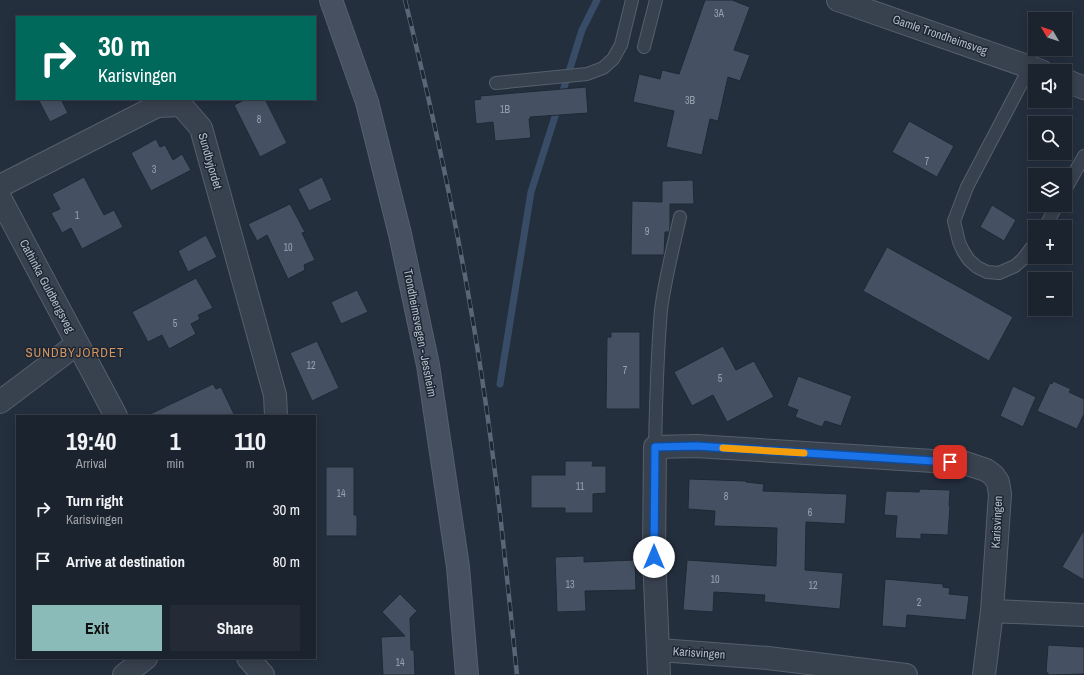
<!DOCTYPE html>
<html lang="en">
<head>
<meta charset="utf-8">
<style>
  body { margin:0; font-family:"Archivo Narrow",sans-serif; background:#242b36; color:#f1f3f6; height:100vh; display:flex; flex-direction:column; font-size:15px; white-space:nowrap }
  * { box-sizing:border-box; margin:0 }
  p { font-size:13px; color:#a0a4aa }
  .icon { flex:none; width:22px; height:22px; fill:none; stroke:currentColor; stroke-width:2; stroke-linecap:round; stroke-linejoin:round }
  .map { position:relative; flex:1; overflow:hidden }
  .drawer { position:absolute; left:16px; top:415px; width:300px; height:244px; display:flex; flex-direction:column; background:#1b232e; border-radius:0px; box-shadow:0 2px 10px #0003,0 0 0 1px #39404a }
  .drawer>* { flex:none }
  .guide { position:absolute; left:16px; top:16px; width:300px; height:84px; border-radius:0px; box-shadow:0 2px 10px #0003,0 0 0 1px #39404a; background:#00695c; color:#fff; overflow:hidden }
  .needle { width:26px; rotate:309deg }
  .tools { position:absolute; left:1028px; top:12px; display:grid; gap:8px }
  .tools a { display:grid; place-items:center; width:44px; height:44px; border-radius:0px; background:#1b232e; box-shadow:0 2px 10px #0003,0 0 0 1px #39404a; font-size:20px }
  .pin { position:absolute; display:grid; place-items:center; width:34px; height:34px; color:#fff; margin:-17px; border-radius:8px; box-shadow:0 2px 6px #0006 }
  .me { position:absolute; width:44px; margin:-22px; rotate:0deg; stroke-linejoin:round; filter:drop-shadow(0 0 3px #0008) }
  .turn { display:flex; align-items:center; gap:14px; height:84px; padding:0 16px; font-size:18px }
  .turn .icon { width:52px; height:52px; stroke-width:2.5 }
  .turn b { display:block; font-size:28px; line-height:34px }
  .eta { display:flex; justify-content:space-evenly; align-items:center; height:68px; text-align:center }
  .eta b { font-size:24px; font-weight:700; line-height:28px }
  .cta { display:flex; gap:8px; margin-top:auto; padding:8px 16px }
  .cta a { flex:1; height:46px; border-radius:0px; background:#8bbbb9; color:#111; font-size:16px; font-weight:700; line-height:46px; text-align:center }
  .cta a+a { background:#242b36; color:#f1f3f6 }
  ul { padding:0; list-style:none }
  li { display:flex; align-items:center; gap:12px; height:52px; padding:0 16px }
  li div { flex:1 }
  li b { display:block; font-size:15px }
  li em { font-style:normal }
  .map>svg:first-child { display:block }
</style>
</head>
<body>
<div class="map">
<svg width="1084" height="675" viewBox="0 0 1084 675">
  <rect width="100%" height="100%" fill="#242f3e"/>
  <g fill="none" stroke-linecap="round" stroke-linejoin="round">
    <path stroke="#394c67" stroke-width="7" d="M561,97L582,30L597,0
      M500,384L531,192L558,107"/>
  </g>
  <path fill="#455162" stroke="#1f2835" d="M705,0H732L750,7L734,50L750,55L740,81L728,77L718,121L710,119L702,155L666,147L674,111L633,102L639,74L660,79L662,70L679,74Z
    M586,87L588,113L530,117L531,119H529L531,138L495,141L493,122L476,124L474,100L481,99L480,96Z
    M38,99H61L68,113L50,122Z
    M246,99H265L287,143L260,157L234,105Z
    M909,121L954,146L937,177L892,152Z
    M156,139L160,147L165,145L173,160L182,154L191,170L151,191L131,153Z
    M84,177L104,215L114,210L123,227L82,249L71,228L62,233L51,213L60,209L52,194Z
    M322,177L332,200L309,211L298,189Z
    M693,180L694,204H670V228L669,232H665L664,255H631L632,201L662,202V181Z
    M290,204L305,232L302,233L315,260L304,265L305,270L288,279L267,235L257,241L248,224Z
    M992,205L1016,220L1004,241L980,227Z
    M206,235L217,257L188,272L178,251Z
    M887,247L1013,317L989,361L863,291Z
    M196,278L213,308L198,315L200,319L191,324L196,334L169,349L162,335L148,342L132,312Z
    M357,290L368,312L341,324L331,302Z
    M611,332H640V409H606L607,337H611Z
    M317,341L339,388L312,401L290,353Z
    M723,346L736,370L754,361L774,397L727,422L713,395L692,406L674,372Z
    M798,376L852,396L841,426L825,421L822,427L795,417L798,410L787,406Z
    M1053,381L1071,389L1069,392L1084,399V414L1077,429L1037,411L1050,383L1052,384Z
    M213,384L216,389L221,387L235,416H146Z
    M1013,386L1036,397L1023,427L1000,416Z
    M565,461H593L592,466H606V493L593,494V513H565V508H531V475H565Z
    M326,467H354V515H357V536H326Z
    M689,479L746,481V482L764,484L763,491L847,494L845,524L806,522L805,570L843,573L840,609L764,602L765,595L714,592L713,612L683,610L687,560L776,566L777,528L714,526L715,511L688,509Z
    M920,489L950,490L949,506H950L948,535L921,534V539L895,538L897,516L884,515L886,491L919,492Z
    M1084,530V580L1062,567Z
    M584,556V562L635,560L636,590L585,591L586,611L557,612L555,557Z
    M885,579L943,584V587L950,588L949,594L969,596L966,620L907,615L906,628L882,626Z
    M400,594L417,611L410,618L411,650H414L415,675H383L381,637L405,636L382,612Z
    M1048,645L1084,647V674L1048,675V673H1046Z"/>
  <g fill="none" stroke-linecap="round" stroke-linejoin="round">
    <defs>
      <path id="lane" d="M644,47L656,0
        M1030,67L967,187L954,221L959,242L963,251L969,260L977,267L987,272L999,273L1015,266L1023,259L1035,243
        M496,83L587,74L603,68L613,59L621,45L632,0
        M1065,190L1084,156
        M1045,227L1057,205
        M655,447C656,401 657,355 661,310C665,279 673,248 680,217"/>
      <path id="street" d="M838,0L1041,71
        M1065,80L1084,88
        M0,186L157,106L181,105L201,128L275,395L276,416
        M0,198L116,416
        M0,402L77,344
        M992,611L1084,615
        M659,650L768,658L906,675
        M248,658L263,675
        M124,675L146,658
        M659,675L654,557L655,447L696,446L965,463L986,470L993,475L998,482L1000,494L992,611L984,675"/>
      <path id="secondary" d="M331,0L367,102L400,234L428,365L458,567L467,675"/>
    </defs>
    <use href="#lane" stroke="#565f6c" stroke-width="14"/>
    <use href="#street" stroke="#565f6c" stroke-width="24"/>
    <use href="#secondary" stroke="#565f6c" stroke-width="24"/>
    <use href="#lane" stroke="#38414e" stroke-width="12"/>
    <use href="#street" stroke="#38414e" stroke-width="22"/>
    <use href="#secondary" stroke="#465061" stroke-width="22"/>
    <defs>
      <path id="rail" d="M405,0C436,125 463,251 482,378C497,476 507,576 517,675"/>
    </defs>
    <use href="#rail" stroke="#5a6575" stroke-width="4.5"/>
    <use href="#rail" stroke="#1d2633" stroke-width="3" stroke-dasharray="9" stroke-linecap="butt"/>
  </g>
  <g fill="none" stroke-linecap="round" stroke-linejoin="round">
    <defs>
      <path id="route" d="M654,557L655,447L696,446L950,462"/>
    </defs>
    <use href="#route" stroke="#114b97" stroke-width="10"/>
    <use href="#route" stroke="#1a73e8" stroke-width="7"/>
    <path stroke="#f59e0b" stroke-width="7" d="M723,448L804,453"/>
  </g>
  <g text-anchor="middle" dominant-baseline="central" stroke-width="3" stroke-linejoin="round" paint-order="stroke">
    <g font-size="10" fill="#98a1af">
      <text x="719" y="13">3A</text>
      <text x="690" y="100">3B</text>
      <text x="505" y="109">1B</text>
      <text x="259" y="119">8</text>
      <text x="927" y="161">7</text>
      <text x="154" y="169">3</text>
      <text x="77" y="215">1</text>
      <text x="647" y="231">9</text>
      <text x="288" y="247">10</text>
      <text x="175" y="323">5</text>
      <text x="311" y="365">12</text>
      <text x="625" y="370">7</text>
      <text x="720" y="378">5</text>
      <text x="580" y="486">11</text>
      <text x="341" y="493">14</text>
      <text x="726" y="496">8</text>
      <text x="810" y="512">6</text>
      <text x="715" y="579">10</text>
      <text x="570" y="584">13</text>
      <text x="813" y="585">12</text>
      <text x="919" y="602">2</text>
      <text x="400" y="662">14</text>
    </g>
    <g font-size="12" fill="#b4bcc9" stroke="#1d2633">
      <text transform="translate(940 35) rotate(19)">Gamle Trondheimsveg</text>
      <text transform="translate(210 161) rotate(74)">Sundbyjordet</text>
      <text transform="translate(47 286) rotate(62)">Cathinka Guldbergsveg</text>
      <text transform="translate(420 333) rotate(79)">Trondheimsvegen - Jessheim</text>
      <text transform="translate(997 522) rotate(-87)">Karisvingen</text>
      <text transform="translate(699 653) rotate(4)">Karisvingen</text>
    </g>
    <g font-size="13" letter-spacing="1" fill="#d59563" stroke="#1d2633">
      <text x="75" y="352">SUNDBYJORDET</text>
    </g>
  </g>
</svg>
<div class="tools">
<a><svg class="needle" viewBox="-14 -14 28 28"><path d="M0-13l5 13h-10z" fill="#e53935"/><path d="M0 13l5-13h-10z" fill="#a0a4aa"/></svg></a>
<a><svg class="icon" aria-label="sound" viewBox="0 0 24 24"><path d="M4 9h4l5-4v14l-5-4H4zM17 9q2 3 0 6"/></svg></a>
<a><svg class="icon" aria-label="search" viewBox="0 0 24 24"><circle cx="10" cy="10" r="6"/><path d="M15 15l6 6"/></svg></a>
<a><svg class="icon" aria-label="layers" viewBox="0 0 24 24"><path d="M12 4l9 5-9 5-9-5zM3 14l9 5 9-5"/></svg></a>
<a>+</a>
<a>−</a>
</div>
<div class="pin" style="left:950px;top:462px;background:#d93025"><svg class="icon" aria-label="arrive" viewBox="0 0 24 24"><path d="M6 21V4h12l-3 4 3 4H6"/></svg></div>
<svg class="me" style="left:654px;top:557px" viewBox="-20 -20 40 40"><circle r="19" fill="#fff"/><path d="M0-13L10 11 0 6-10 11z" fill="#1a73e8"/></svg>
<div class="guide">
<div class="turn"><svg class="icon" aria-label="right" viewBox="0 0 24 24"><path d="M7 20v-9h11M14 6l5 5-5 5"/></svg><div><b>30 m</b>Karisvingen</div></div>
</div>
<section class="drawer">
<div class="eta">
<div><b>19:40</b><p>Arrival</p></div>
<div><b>1</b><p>min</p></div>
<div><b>110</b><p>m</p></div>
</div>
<ul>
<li><svg class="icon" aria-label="right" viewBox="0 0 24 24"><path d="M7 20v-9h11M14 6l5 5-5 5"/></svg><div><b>Turn right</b><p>Karisvingen</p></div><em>30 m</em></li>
<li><svg class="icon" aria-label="arrive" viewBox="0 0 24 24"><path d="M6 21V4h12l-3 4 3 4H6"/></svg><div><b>Arrive at destination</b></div><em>80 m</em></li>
</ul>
<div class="cta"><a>Exit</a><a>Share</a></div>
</section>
</div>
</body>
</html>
